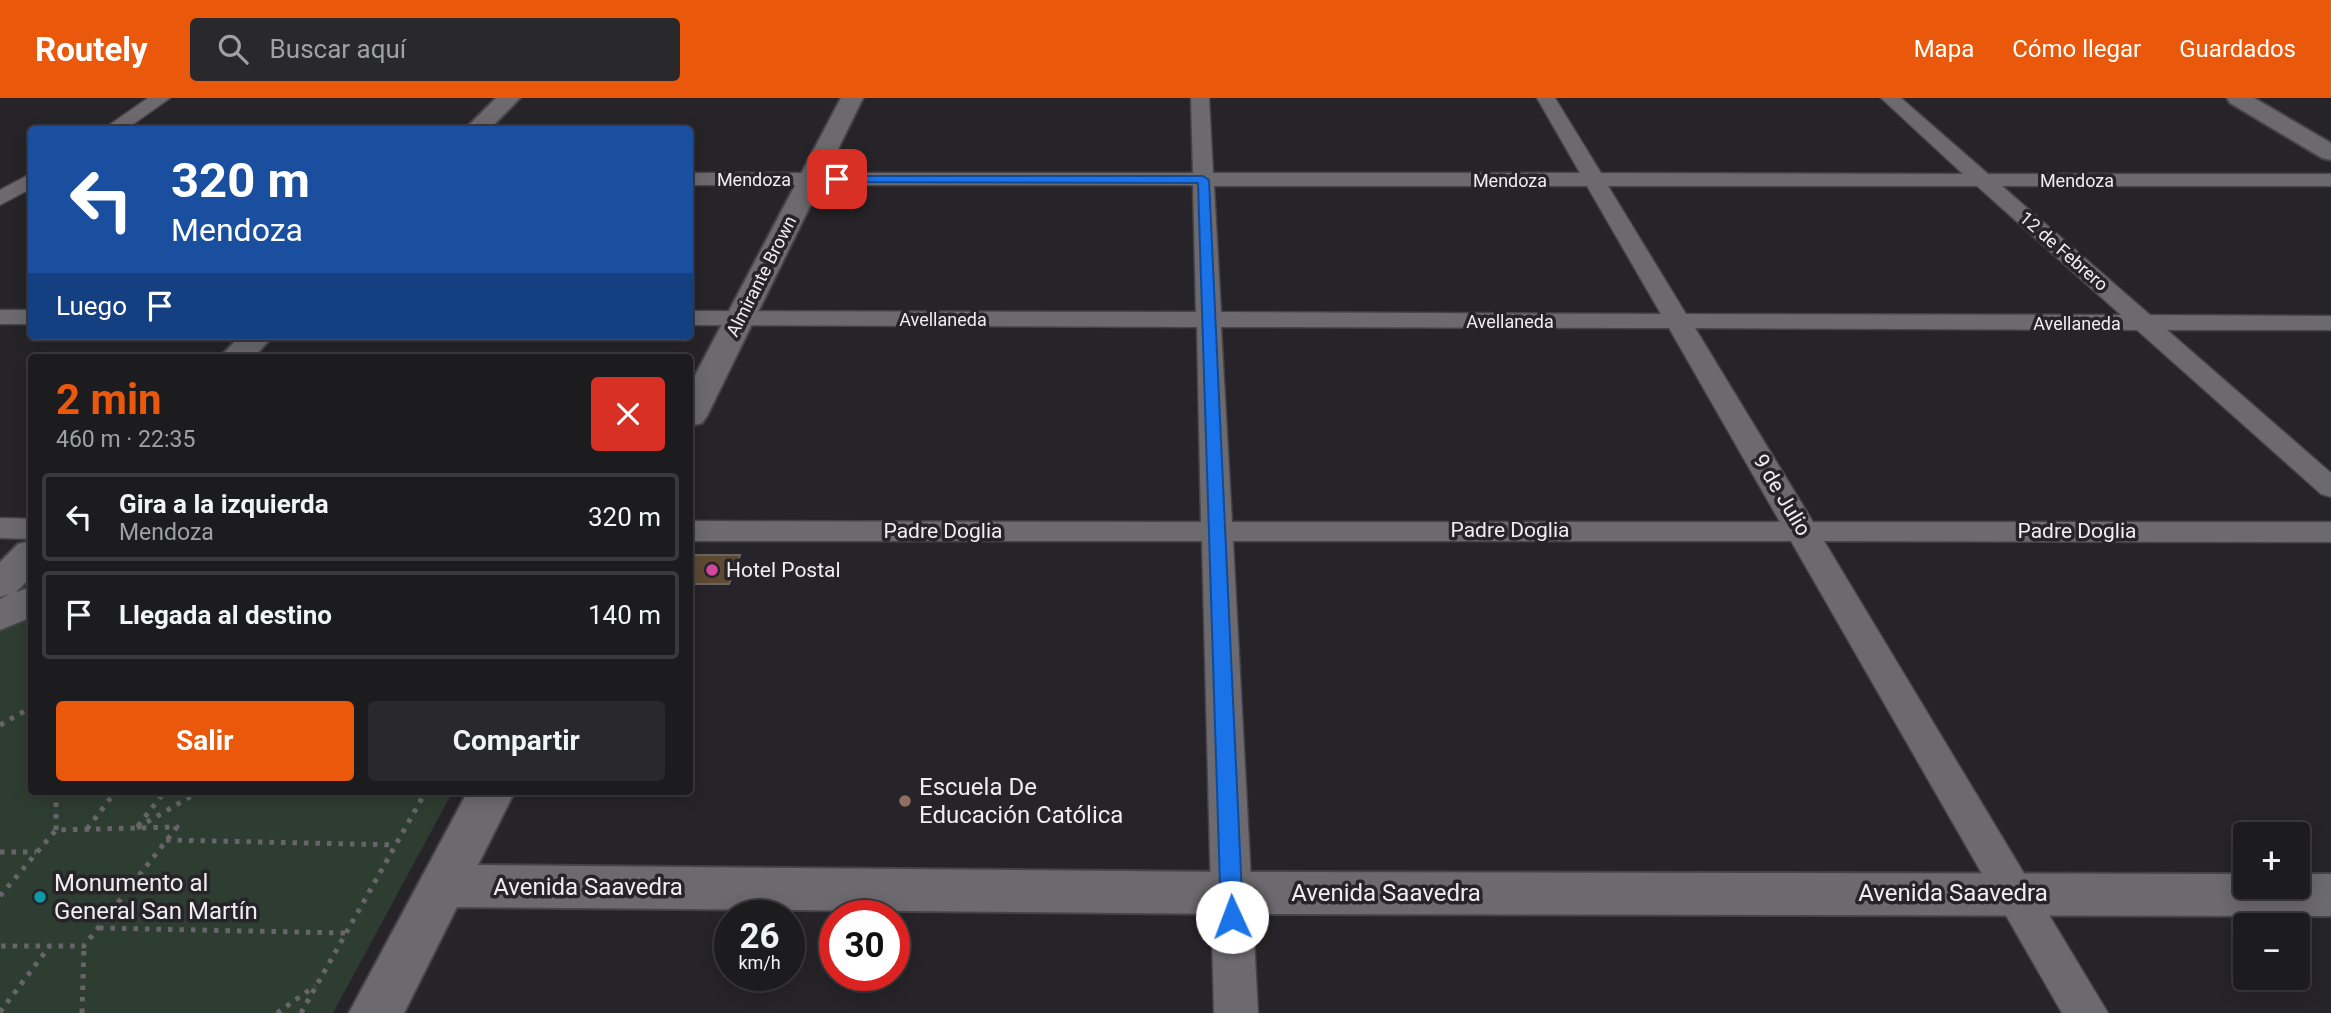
<!DOCTYPE html>
<html lang="es">
<head>
<meta charset="utf-8">
<style>
  body { margin:0; font-family:Roboto,sans-serif; background:#29282b; color:#f1f3f6; height:100vh; display:flex; flex-direction:column; font-size:26px; white-space:nowrap }
  * { box-sizing:border-box; margin:0 }
  p { font-size:23px; color:#a0a1a4 }
  .icon { flex:none; width:38px; height:38px; fill:none; stroke:currentColor; stroke-width:2; stroke-linecap:round; stroke-linejoin:round }
  .map { position:relative; flex:1; overflow:hidden }
  .drawer { position:absolute; left:28px; top:256px; width:665px; height:441px; display:flex; flex-direction:column; background:#1c1b1e; border-radius:7px; box-shadow:0 4px 18px #0003,0 0 0 2px #3a393c }
  .drawer>* { flex:none }
  .hud { position:absolute; left:28px; top:28px; width:665px; height:214px; border-radius:7px; box-shadow:0 4px 18px #0003,0 0 0 2px #3a393c; background:#1a4fa0; color:#fff; overflow:hidden }
  .buttons { position:absolute; left:2233px; top:724px; display:grid; gap:14px }
  .buttons a { display:grid; place-items:center; width:77px; height:77px; border-radius:7px; background:#1c1b1e; box-shadow:0 4px 18px #0003,0 0 0 2px #3a393c; font-size:35px }
  .speed { position:absolute; left:714px; top:802px; display:flex; gap:14px; font-size:35px; font-weight:700; text-align:center }
  .speed>* { display:grid; place-content:center; width:91px; height:91px; border-radius:50%; background:#1c1b1e; box-shadow:0 4px 18px #0003,0 0 0 2px #3a393c; line-height:1 }
  .speed small { font-size:18px; font-weight:400 }
  .speed .limit { border:10px solid #d22; background:#fff; color:#111 }
  .pin { position:absolute; display:grid; place-items:center; width:60px; height:60px; color:#fff; margin:-30px; border-radius:14px; box-shadow:0 4px 10px #0006 }
  .me { position:absolute; width:77px; margin:-38px; rotate:358deg; stroke-linejoin:round; filter:drop-shadow(0 0 5px #0008) }
  .turn { display:flex; align-items:center; gap:24px; height:147px; padding:0 28px; font-size:32px }
  .turn .icon { width:91px; height:91px; stroke-width:2.5 }
  .turn b { display:block; font-size:49px; line-height:60px }
  .then { display:flex; align-items:center; height:66px; padding:0 28px; background:#0003; gap:14px; font-size:26px }
  .round { display:grid; place-items:center; flex:none; width:74px; height:74px; border-radius:7px; background:#29282b }
  .head { display:flex; align-items:center; justify-content:space-between; height:119px; padding:0 28px }
  h1 { font-size:42px; font-weight:700; line-height:52px; color:#ea580c }
  .primary-button { display:flex; gap:14px; margin-top:auto; padding:14px 28px }
  .primary-button a { flex:1; height:80px; border-radius:7px; background:#ea580c; color:#fff; font-size:28px; font-weight:700; line-height:80px; text-align:center }
  .primary-button a+a { background:#29282b; color:#f1f3f6 }
  ul { padding:0; list-style:none }
  li { display:flex; align-items:center; gap:21px; height:88px; margin:0 14px 10px; padding:0 14px; border:4px solid #3a393c; border-radius:7px }
  li div { flex:1 }
  li b { display:block; font-size:26px }
  li em { font-style:normal }
  header { display:flex; align-items:center; gap:42px; box-sizing:border-box; height:98px; padding:0 35px; background:#ea580c; color:#fff }
  header strong { font-size:33px }
  nav { display:flex; gap:38px; margin-inline-start:auto; font-size:24px }
  .search { width:490px; height:63px; background:#29282b; display:flex; align-items:center; gap:18px; box-sizing:border-box; padding:0 24px; border-radius:7px; color:#a0a1a4; font-size:26px }
  .map>svg:first-child { display:block }
</style>
</head>
<body>
<header>
<strong>Routely</strong>
<div class="search"><svg class="icon" aria-label="search" viewBox="0 0 24 24"><circle cx="10" cy="10" r="6"/><path d="M15 15l6 6"/></svg>Buscar aquí</div>
<nav><a>Mapa</a><a>Cómo llegar</a><a>Guardados</a></nav>
</header>
<div class="map">
<svg width="2331" height="915" viewBox="0 0 2331 915">
  <rect width="100%" height="100%" fill="#262428"/>
  <path fill="#2e3d32" d="M31,512L32,693H453L333,915H0V529Z"/>
  <path fill="#5f4932" stroke="#696561" stroke-width="2" d="M690,457H740L729,486H690Z
    M690,457H740L729,486H690Z"/>
  <g fill="none" stroke-linecap="round" stroke-linejoin="round">
    <defs>
      <path id="minor" d="M148,0H170L125,32H102Z
        M1191,0H1209L1213,75H1580L1537,0H1555L1601,75L1963,76L1881,0H1901L1988,76H2331V88H2002L2150,217L2331,218V232H2167L2331,375V399L2321,396L2137,232L1695,230L1813,424H2331V444L1824,443L2108,915H2062L1791,443H1233L1258,915H1214L1202,443H690V423L1201,424L1197,229L690,227V213L1196,214L1193,87H690V75H1193ZM1214,88H1587L1661,216L1221,214ZM1608,88H1977L2121,217L1686,216ZM1221,229L1669,230L1780,424H1232Z
        M32,75V90L0,107V92Z
        M0,212H32V226H0Z
        M0,420L32,421V441L0,440Z"/>
      <path id="tertiary" d="M496,0H520L489,32H464Z
        M841,0H863L707,318L702,325L690,328V287Z
        M2227,0H2254L2331,45V62L2322,60L2230,5Z
        M240,238H273L254,259H220Z
        M32,443V478L16,494L32,489V519L0,532V501L10,496L0,499V464L18,446Z
        M468,693H515L478,767L1231,774L2245,776V789H2298V776H2331V818L1231,816L457,809L404,915H349Z"/>
    </defs>
    <use href="#minor" stroke="#454347" stroke-width="3"/>
    <use href="#tertiary" stroke="#454347" stroke-width="4"/>
    <path stroke="#676569" stroke-width="5" stroke-dasharray="4.5 7" stroke-linecap="butt" d="M0,627L32,609
      M56,693V732
      M138,728L165,693
      M137,730L200,693
      M87,731L116,693
      M166,742L396,747
      M0,754H36
      M0,798L56,732L177,729L84,848H0
      M99,830L346,835
      M0,914L49,849
      M82,915L84,848
      M277,915L315,888
      M301,915L426,693"/>
    <use href="#minor" fill="#6c6a6f" fill-rule="evenodd"/>
    <use href="#tertiary" fill="#6c6a6f" fill-rule="evenodd"/>
  </g>
  <path fill="#1a73e8" stroke="#114b97" stroke-width="2" d="M1203,78L1209,82L1243,819L1239,825L1232,828L1225,825L1221,819L1198,85L837,84L832,81L837,78Z"/>
  <circle fill="#d1479c" stroke="#262428" stroke-width="2.5" cx="712" cy="472" r="7"/>
  <circle fill="#8d6e63" stroke="#262428" stroke-width="2.5" cx="905" cy="703" r="7"/>
  <circle fill="#0f9aa8" stroke="#262428" stroke-width="2.5" cx="40" cy="799" r="7"/>
  <g text-anchor="middle" dominant-baseline="central" stroke-width="7" stroke-linejoin="round" paint-order="stroke">
    <g font-size="18" fill="#efedf0" stroke="#262428">
      <text x="754" y="81">Mendoza</text>
      <text x="1510" y="82">Mendoza</text>
      <text x="2077" y="82">Mendoza</text>
      <text transform="translate(2064 153) rotate(41)">12 de Febrero</text>
      <text transform="translate(761 178) rotate(-63)">Almirante Brown</text>
      <text x="943" y="221">Avellaneda</text>
      <text x="1510" y="223">Avellaneda</text>
      <text x="2077" y="225">Avellaneda</text>
    </g>
    <g font-size="21" fill="#efedf0" stroke="#262428">
      <text transform="translate(1782 397) rotate(59)">9 de Julio</text>
      <text x="1510" y="432">Padre Doglia</text>
      <text x="943" y="433">Padre Doglia</text>
      <text x="2077" y="433">Padre Doglia</text>
    </g>
    <g font-size="21" fill="#efedf0" stroke="#262428" text-anchor="start">
      <text x="726" y="472">Hotel Postal</text>
    </g>
    <g font-size="24" fill="#efedf0" stroke="#262428" text-anchor="start">
      <text x="919" y="689">Escuela De<tspan x="919" dy="28">Educación Católica</tspan></text>
      <text x="54" y="785">Monumento al<tspan x="54" dy="28">General San Martín</tspan></text>
    </g>
    <g font-size="24" fill="#efedf0" stroke="#262428">
      <text x="588" y="789">Avenida Saavedra</text>
      <text x="1386" y="795">Avenida Saavedra</text>
      <text x="1953" y="795">Avenida Saavedra</text>
    </g>
  </g>
</svg>
<div class="buttons">
<a>+</a>
<a>−</a>
</div>
<div class="speed"><div>26<small>km/h</small></div><div class="limit">30</div></div>
<div class="pin" style="left:837px;top:81px;background:#d93025"><svg class="icon" aria-label="arrive" viewBox="0 0 24 24"><path d="M6 21V4h12l-3 4 3 4H6"/></svg></div>
<svg class="me" style="left:1232px;top:819px" viewBox="-20 -20 40 40"><circle r="19" fill="#fff"/><path d="M0-13L10 11 0 6-10 11z" fill="#1a73e8"/></svg>
<div class="hud">
<div class="turn"><svg class="icon" aria-label="left" viewBox="0 0 24 24"><path d="M17 20v-9H6M10 6l-5 5 5 5"/></svg><div><b>320 m</b>Mendoza</div></div>
<div class="then">Luego<svg class="icon" aria-label="arrive" viewBox="0 0 24 24"><path d="M6 21V4h12l-3 4 3 4H6"/></svg></div>
</div>
<section class="drawer">
<div class="head"><div><h1>2 min</h1><p>460 m · 22:35</p></div><a class="round" style="background:#d93025;color:#fff"><svg class="icon" aria-label="close" viewBox="0 0 24 24"><path d="M6 6l12 12M18 6L6 18"/></svg></a></div>
<ul>
<li><svg class="icon" aria-label="left" viewBox="0 0 24 24"><path d="M17 20v-9H6M10 6l-5 5 5 5"/></svg><div><b>Gira a la izquierda</b><p>Mendoza</p></div><em>320 m</em></li>
<li><svg class="icon" aria-label="arrive" viewBox="0 0 24 24"><path d="M6 21V4h12l-3 4 3 4H6"/></svg><div><b>Llegada al destino</b></div><em>140 m</em></li>
</ul>
<div class="primary-button"><a>Salir</a><a>Compartir</a></div>
</section>
</div>
</body>
</html>
